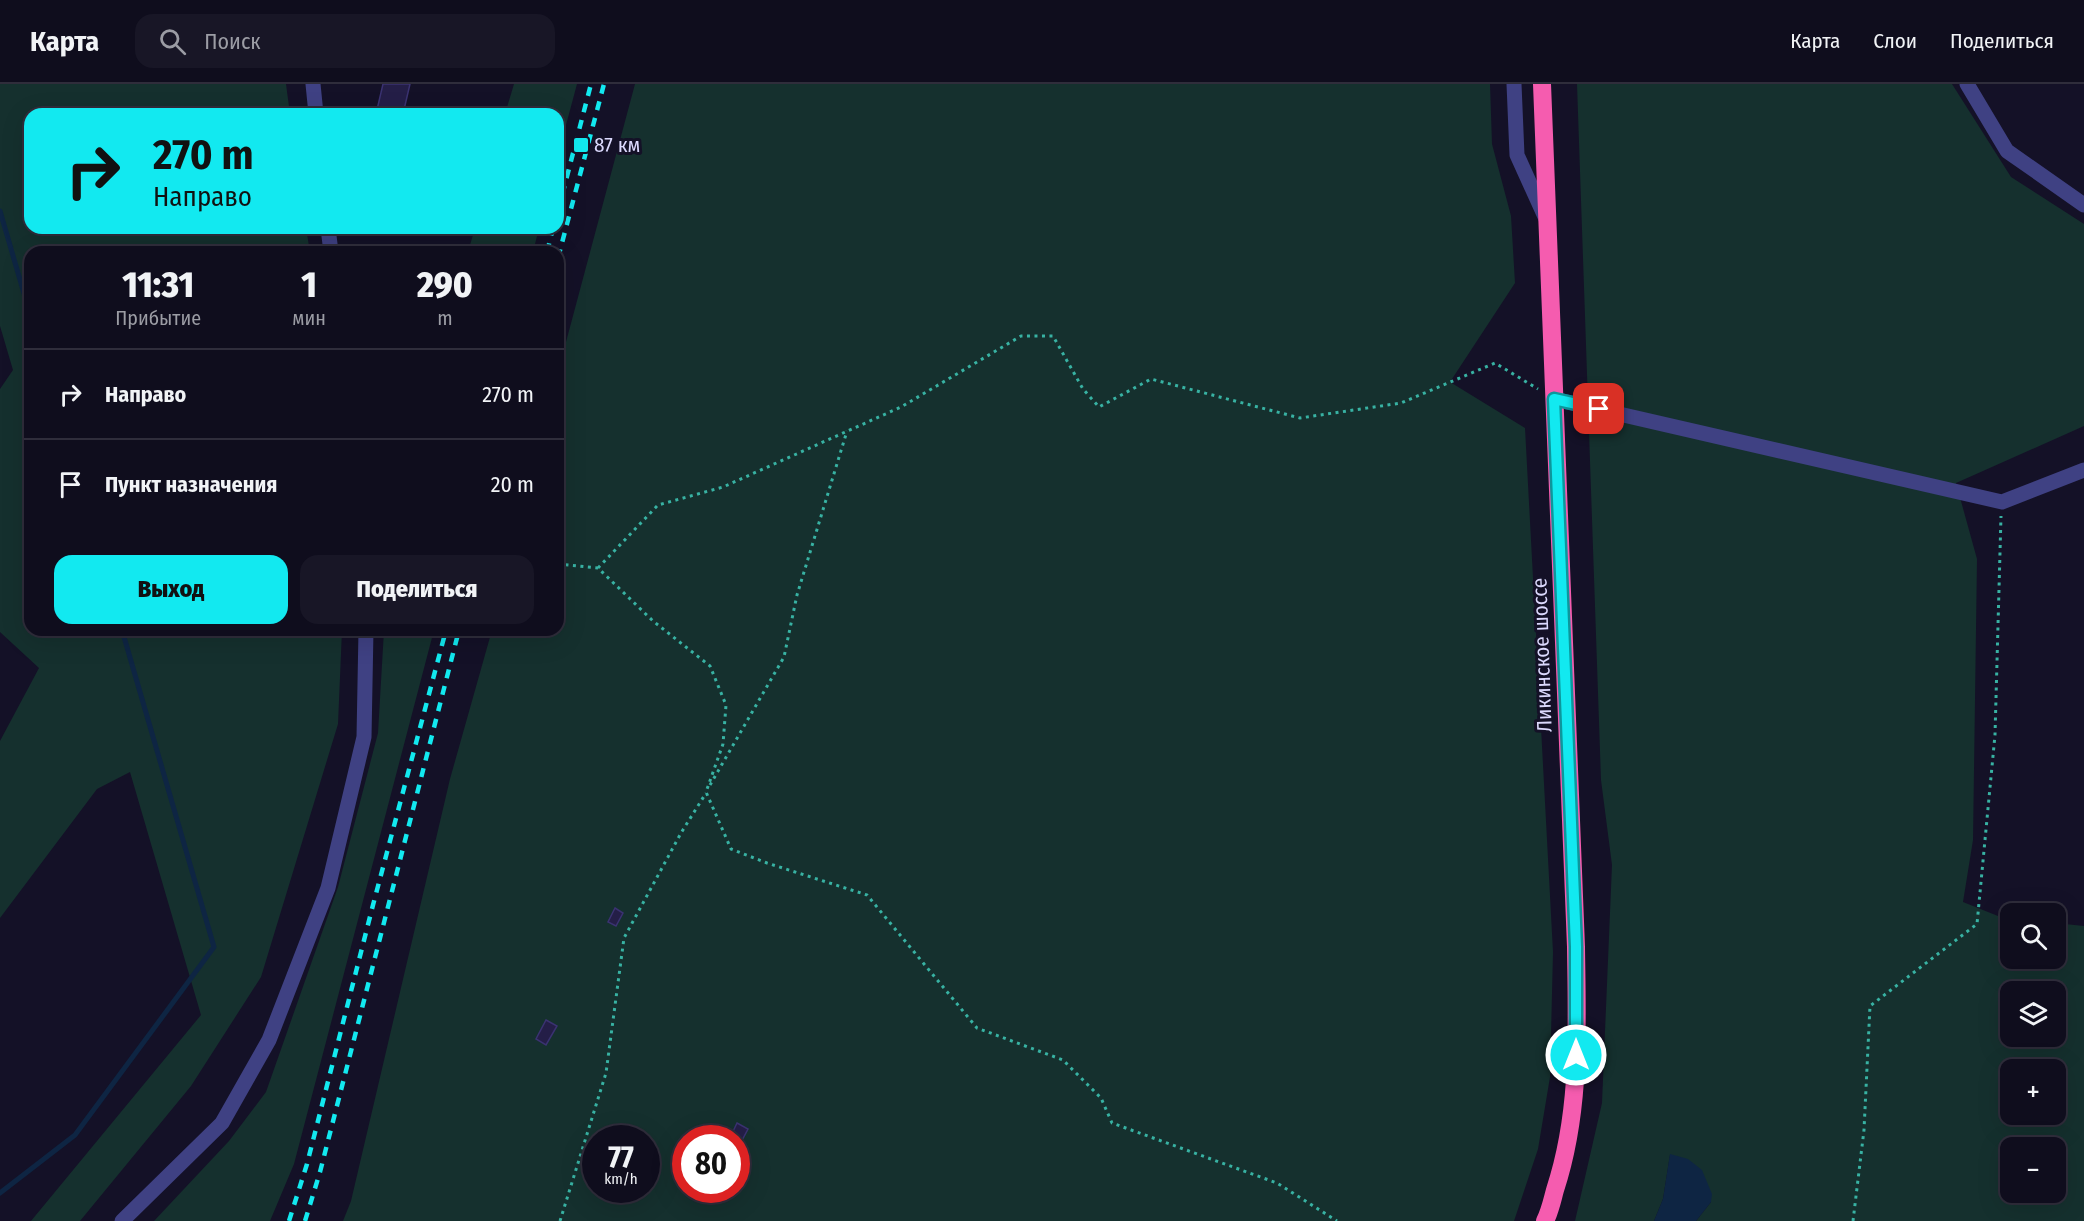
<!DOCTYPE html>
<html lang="ru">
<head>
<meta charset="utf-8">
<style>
  body { margin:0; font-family:"Fira Sans Condensed",sans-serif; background:#181626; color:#f1f3f6; height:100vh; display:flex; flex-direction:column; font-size:22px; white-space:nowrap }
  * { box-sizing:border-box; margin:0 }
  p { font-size:20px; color:#9b9ca4 }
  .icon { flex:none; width:33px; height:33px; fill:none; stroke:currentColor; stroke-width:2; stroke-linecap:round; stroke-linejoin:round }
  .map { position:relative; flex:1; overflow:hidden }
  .panel { position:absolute; left:24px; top:162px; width:540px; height:390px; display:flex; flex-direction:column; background:#0f0d1d; border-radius:18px; box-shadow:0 6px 24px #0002,0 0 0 2px #2f2d3b }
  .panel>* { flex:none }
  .hud { position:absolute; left:24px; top:24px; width:540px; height:126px; border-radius:18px; box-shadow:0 6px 24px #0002,0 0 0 2px #2f2d3b; background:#12e9f0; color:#111; overflow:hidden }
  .buttons { position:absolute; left:2000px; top:819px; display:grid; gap:12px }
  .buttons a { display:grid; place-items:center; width:66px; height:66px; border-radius:12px; background:#0f0d1d; box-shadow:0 6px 24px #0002,0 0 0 2px #2f2d3b; font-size:30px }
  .speed { position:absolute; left:582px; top:1041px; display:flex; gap:12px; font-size:30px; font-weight:700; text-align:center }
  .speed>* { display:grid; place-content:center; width:78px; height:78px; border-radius:50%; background:#0f0d1d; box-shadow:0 6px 24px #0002,0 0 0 2px #2f2d3b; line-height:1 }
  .speed small { font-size:15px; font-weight:400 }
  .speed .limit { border:9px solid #d22; background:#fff; color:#111 }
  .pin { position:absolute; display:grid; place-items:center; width:51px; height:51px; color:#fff; margin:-26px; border-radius:12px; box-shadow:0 3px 9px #0006 }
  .me { position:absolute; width:66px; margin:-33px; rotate:0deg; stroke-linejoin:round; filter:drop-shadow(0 0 4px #0008) }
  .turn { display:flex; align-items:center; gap:21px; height:126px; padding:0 30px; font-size:27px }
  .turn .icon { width:78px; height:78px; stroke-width:2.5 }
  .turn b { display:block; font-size:42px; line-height:51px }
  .eta { display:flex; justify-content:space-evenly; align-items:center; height:102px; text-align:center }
  .eta b { font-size:36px; font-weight:800; line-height:42px }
  .button { display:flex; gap:12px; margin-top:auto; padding:12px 30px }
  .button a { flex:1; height:69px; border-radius:18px; background:#12e9f0; color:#111; font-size:24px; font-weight:800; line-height:69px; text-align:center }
  .button a+a { background:#181626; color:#f1f3f6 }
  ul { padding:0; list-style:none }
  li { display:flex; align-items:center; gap:18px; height:90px; padding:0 30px; border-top:2px solid #2f2d3b }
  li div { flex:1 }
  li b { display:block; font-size:22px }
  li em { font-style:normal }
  header { display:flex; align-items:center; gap:36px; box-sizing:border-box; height:84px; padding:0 30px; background:#0f0d1d; border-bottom:2px solid #2f2d3b }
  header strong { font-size:28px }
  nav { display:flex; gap:33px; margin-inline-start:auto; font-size:21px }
  .search { width:420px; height:54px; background:#181626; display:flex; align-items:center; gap:15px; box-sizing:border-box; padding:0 21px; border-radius:18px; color:#9b9ca4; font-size:22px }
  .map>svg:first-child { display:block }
</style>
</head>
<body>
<header>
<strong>Карта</strong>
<div class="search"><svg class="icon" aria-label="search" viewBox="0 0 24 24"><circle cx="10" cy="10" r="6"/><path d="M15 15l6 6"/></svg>Поиск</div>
<nav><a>Карта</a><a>Слои</a><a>Поделиться</a></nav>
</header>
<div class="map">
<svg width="2084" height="1137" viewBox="0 0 2084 1137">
  <rect width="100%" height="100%" fill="#141127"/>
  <path fill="#15302e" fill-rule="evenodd" d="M0,0H286L290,30H30V144H306L310,168H30V546H342L338,640L261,893L191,1002L80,1137H31L201,931L130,688L97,705L0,834V657L39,584L0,548V305L13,286L0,242Z
    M514,0H577L558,71V30H505Z
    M635,0H1490L1492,60L1511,132L1515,199L1450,298L1525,344L1553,868L1550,993L1538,1065L1514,1137H343L351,1117L450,695L492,546H558V298L566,258ZM596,1054H646V1106H596ZM686,1054H736V1106H686Z
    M1577,0H1952L2011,93L2084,140V342L1956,399L1977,475L1973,756L1963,818L1998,832L2010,834V874H2055V839L2084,842V1137H1696L1711,1118L1670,1071L1663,1115L1654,1137H1575L1602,1019L1612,781L1601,696ZM2010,908H2055V952H2010ZM2010,986H2055V1030H2010ZM2010,1064H2055V1108H2010Z
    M475,144H539L533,168H468Z
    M384,546H434L294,1080L270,1137H154L229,1057L266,1008L338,803L378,649Z"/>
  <path fill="#0e2543" d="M1670,1070L1688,1075L1702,1086L1712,1110L1711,1118L1696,1137H1654L1663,1115Z"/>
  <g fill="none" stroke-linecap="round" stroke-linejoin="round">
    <path stroke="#0e2543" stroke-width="5" d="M0,127L30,230
      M0,1109L75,1051L214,863L122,546"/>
  </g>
  <path fill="#241e47" stroke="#3a3271" stroke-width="1.5" d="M383,0H410L403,30H376Z
    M615,824L623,829L616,842L608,838Z
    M546,936L557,942L546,961L536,955Z
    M737,1039L748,1045L740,1060L736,1058V1054H730Z"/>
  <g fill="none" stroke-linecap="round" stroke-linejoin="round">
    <path stroke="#38b2a3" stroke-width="3" stroke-dasharray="3 4.5" stroke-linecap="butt" d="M558,480L598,484L653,537L710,582L726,621L723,660L706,708L731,765L767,779L867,811L977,944L1063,976L1101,1014L1112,1039L1277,1099L1337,1137
      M598,484L658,421L723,403L901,323L1021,252H1053L1083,305L1099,323L1151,295L1300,334L1401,319L1495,279L1538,305
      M710,701L784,573L797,511L847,347
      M560,1137L606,989L624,854L681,749L706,709
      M1853,1137L1864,1046L1870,922L1977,840L1995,651L2001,432"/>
    <path stroke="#3f4183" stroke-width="15" d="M313,0L316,30
      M1514,0L1517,71L1546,135
      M1967,0L2007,67L2084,121
      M328,144L331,168
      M1554,315L2002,418L2084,386
      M122,1137L222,1039L269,956L328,804L364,653L366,546"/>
    <path stroke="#f55caf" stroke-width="18" d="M1542,0L1576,863C1577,945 1581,1027 1555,1106C1552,1117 1550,1127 1545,1137"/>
    <path stroke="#12e9f0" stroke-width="4.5" stroke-dasharray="9 8" stroke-linecap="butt" d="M558,127L591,0
      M547,168L553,144
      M558,174L604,0
      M289,1137L307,1080L373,821L446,546
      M305,1137L320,1088L459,546"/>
  </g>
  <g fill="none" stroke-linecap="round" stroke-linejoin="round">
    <defs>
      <path id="route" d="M1576,971V863L1554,315L1599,325"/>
    </defs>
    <use href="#route" stroke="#0c979c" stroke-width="15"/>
    <use href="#route" stroke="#12e9f0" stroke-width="10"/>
  </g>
  <rect fill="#12e9f0" stroke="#141127" stroke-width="2" x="573" y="53" width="16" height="16" rx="3"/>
  <g text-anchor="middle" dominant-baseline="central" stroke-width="6" stroke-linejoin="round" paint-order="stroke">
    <g font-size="21" fill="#dbd9fd" stroke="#141127" text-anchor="start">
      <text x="594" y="61">87 км</text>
    </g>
    <g font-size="21" fill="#dbd9fd" stroke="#141127">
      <text transform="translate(1542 571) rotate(-92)">Ликинское шоссе</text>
    </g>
  </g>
</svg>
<div class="buttons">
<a><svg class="icon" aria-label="search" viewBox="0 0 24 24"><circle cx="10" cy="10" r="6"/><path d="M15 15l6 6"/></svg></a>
<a><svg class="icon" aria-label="layers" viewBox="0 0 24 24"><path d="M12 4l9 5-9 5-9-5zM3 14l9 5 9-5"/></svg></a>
<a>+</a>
<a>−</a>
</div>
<div class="speed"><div>77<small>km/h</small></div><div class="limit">80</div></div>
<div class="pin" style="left:1599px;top:325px;background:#d93025"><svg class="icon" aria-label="arrive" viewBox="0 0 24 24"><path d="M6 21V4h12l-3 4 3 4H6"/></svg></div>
<svg class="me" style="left:1576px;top:971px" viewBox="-20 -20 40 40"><circle r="17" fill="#12e9f0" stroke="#fff" stroke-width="3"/><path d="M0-11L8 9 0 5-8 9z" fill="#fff"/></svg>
<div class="hud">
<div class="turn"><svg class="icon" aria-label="right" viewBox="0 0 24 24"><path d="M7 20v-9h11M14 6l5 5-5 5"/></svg><div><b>270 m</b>Направо</div></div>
</div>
<section class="panel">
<div class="eta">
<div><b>11:31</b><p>Прибытие</p></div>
<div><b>1</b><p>мин</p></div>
<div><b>290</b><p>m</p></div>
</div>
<ul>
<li><svg class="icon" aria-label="right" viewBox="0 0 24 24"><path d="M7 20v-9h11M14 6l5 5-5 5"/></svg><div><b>Направо</b></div><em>270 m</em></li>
<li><svg class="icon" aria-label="arrive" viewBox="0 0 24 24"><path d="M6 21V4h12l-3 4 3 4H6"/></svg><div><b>Пункт назначения</b></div><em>20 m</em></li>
</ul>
<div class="button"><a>Выход</a><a>Поделиться</a></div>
</section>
</div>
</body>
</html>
